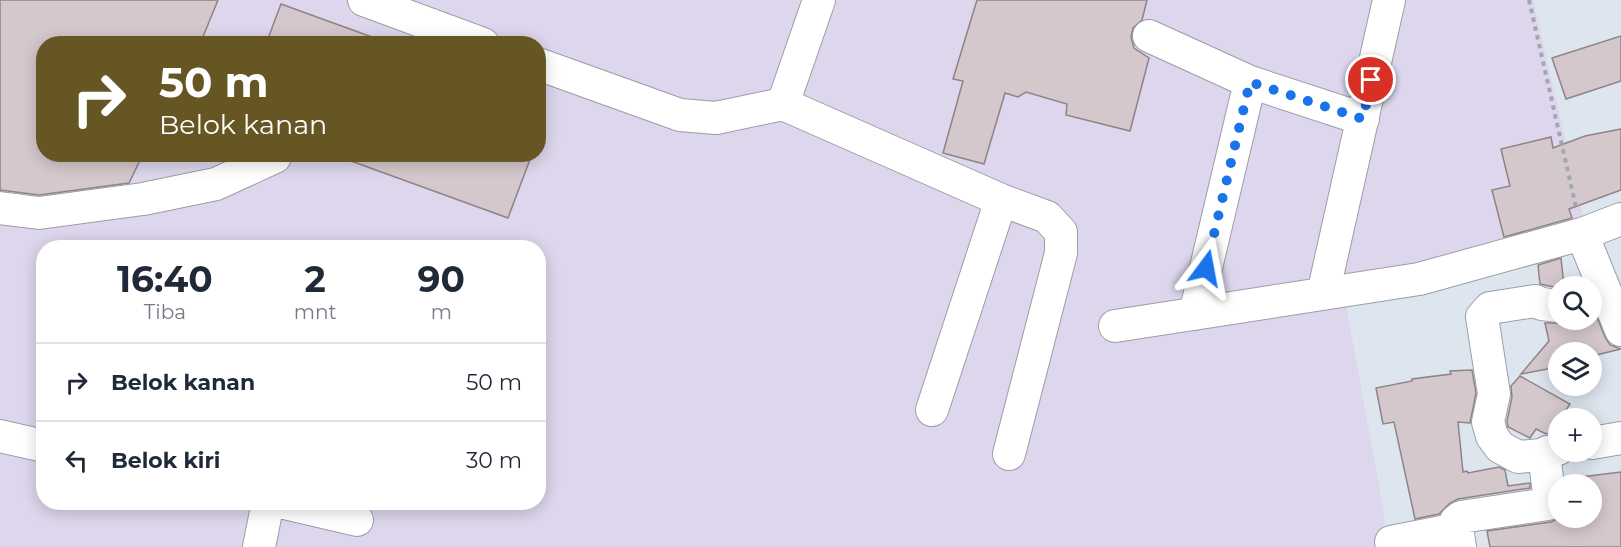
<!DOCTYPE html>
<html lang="id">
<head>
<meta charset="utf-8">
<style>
  body { margin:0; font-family:Montserrat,sans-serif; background:#f2f2f3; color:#1f2937; height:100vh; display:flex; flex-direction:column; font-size:22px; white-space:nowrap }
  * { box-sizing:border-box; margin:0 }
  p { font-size:20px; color:#747a83 }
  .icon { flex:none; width:33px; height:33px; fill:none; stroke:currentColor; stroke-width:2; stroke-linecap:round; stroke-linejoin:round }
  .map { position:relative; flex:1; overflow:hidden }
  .panel { position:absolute; left:36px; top:240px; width:510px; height:270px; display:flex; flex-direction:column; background:#fff; border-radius:24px; box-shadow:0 3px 15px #0003 }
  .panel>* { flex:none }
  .hud { position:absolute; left:36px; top:36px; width:510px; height:126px; border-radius:24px; box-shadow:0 3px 15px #0003; background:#665623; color:#fff; overflow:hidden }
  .buttons { position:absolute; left:1548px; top:276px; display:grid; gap:12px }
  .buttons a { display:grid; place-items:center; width:54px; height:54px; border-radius:50%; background:#fff; box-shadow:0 3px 15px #0003; font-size:30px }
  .pin { position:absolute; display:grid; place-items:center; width:51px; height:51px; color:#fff; margin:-26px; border:3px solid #fff; border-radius:50%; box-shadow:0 2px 6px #0007 }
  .me { position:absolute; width:66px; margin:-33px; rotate:13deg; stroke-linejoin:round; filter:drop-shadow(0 0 4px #0008) }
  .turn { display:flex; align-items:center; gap:21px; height:126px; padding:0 24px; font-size:27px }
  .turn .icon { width:78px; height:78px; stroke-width:2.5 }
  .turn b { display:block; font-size:42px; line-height:51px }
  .eta { display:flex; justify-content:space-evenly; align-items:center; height:102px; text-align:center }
  .eta b { font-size:36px; font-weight:700; line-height:42px }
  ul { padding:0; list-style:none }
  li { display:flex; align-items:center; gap:18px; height:78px; padding:0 24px; border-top:2px solid #e0e1e3 }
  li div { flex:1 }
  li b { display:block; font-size:22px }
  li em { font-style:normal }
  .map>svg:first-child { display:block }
</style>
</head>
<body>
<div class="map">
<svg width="1621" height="547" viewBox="0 0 1621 547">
  <rect width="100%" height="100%" fill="#dde5ef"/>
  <path fill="#ddd6ec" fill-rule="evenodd" d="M0,0H1533L1587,234L1344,294L1384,513L1386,547H0ZM44,44H538V154H44ZM44,248H538V502H44Z"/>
  <path fill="#d5c8cc" stroke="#8f8387" stroke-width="1.5" d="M0,0H218L200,44H44V154H143L129,183L39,195L0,190Z
    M977,0H1147L1142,20L1133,28L1131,37L1134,48L1149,58L1130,131L1066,115L1067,104L1026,92L1018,97L1005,93L984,164L943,153L963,81L953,79Z
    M281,4L383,41L382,44H266Z
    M1621,36V81L1566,99L1552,58Z
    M1621,129V190L1569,209L1572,218L1504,237L1492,190L1510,186L1501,149L1551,137L1553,148L1585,136Z
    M341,154H532L508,218L340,157Z
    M1561,258L1564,286L1558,288L1540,284L1538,265Z
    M1592,305L1605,337L1610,345L1621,349L1592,356V352H1558V367L1521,374L1549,341L1545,323H1564L1569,320H1592Z
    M1472,370L1476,393L1470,423L1458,422L1463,472L1467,471L1468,473L1499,467L1505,470L1508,486L1530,483V488L1458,499L1450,503L1439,514L1415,519L1394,422L1383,424L1376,388L1412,381V379L1451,374L1450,371Z
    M1520,376L1570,404L1561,418H1558V422L1553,432L1546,434L1536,429L1530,438L1508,427L1507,421L1512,397L1511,386Z
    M1621,472V547H1490L1487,531L1551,522L1559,518H1592V484H1566L1565,479Z"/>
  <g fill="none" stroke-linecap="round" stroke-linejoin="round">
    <defs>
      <path id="minor" d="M364,0L483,44
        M819,0L783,104L1001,200L1047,217L1061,232V253L1009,454
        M1149,36L1250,82L1363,119
        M538,64L680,115L716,118L783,104
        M0,208L39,213L143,199L216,184L275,157
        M1582,234L1621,330
        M1323,294L1389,0
        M1558,306L1542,304L1535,301L1490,308L1482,317L1494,394L1488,422L1492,436L1500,447L1518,457L1541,455L1558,449
        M1195,314L1250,82
        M1115,326L1419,279L1582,234L1621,219
        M932,410L1001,200
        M0,436L44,446
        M1592,443L1621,438
        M280,502L357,520
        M1391,542L1457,529
        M259,547L268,502
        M1460,547L1456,521L1461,517L1548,504L1550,501L1545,462L1547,452"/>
    </defs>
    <use href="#minor" stroke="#989fa9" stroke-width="34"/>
    <path stroke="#a1a8b0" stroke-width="4" stroke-dasharray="4.5 4.5" stroke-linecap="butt" d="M1529,0L1576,207"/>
    <use href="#minor" stroke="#fff" stroke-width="32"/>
  </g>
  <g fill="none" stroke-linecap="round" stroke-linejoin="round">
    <path stroke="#1a73e8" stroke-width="10" stroke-dasharray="0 18" d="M1206,268L1250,82L1363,119L1371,80"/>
  </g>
</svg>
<div class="buttons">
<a><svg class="icon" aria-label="search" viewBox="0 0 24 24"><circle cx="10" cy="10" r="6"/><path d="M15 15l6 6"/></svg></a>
<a><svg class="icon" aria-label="layers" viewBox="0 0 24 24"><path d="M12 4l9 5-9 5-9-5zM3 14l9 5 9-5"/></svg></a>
<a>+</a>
<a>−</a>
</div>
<div class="pin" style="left:1371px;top:80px;background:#d93025"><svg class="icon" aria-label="arrive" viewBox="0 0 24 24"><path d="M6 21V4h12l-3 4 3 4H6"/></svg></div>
<svg class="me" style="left:1206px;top:268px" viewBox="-20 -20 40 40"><path d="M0-17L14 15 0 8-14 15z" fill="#1a73e8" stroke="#fff" stroke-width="4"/></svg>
<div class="hud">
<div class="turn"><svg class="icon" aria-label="right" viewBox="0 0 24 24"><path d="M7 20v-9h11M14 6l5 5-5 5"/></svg><div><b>50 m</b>Belok kanan</div></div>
</div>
<section class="panel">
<div class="eta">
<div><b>16:40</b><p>Tiba</p></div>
<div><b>2</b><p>mnt</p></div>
<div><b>90</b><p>m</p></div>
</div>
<ul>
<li><svg class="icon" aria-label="right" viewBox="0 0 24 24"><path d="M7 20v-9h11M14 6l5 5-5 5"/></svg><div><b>Belok kanan</b></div><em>50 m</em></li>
<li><svg class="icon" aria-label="left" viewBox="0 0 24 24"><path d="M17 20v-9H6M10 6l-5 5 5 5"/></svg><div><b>Belok kiri</b></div><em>30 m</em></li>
</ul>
</section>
</div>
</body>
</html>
